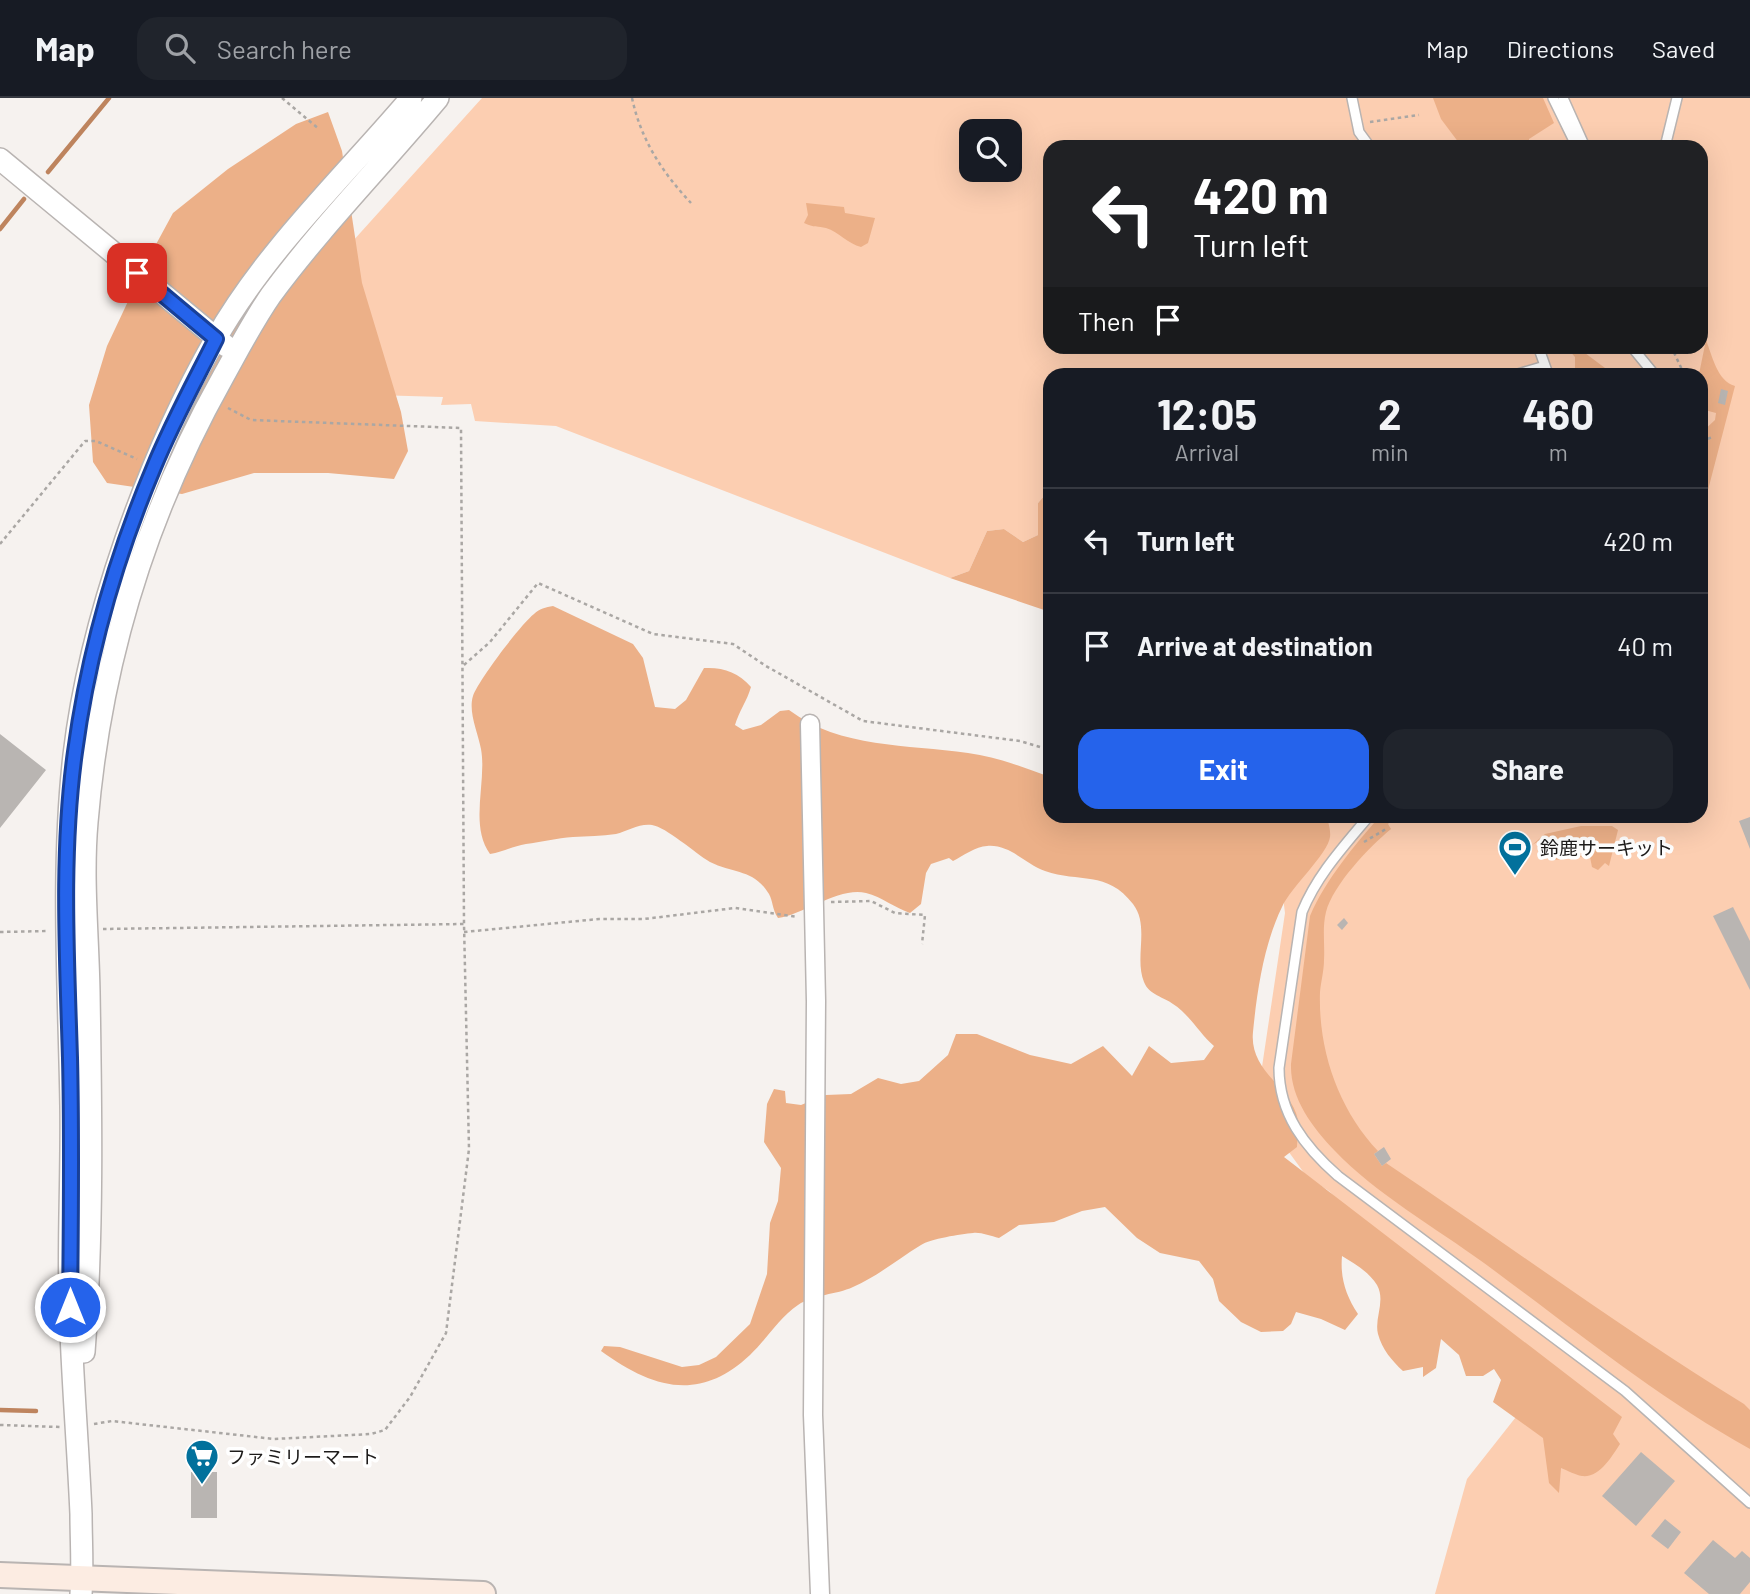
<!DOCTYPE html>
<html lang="en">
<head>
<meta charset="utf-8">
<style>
  body { margin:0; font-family:Barlow,"Noto Sans JP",sans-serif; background:#20242c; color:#f1f3f6; height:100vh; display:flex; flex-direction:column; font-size:26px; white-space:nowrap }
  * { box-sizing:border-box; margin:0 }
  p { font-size:23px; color:#9ea1a6 }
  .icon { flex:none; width:38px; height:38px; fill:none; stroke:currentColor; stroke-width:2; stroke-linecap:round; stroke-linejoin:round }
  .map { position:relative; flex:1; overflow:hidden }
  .side { position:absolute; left:1043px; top:270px; width:665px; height:455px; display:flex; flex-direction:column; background:#171b24; border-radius:21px; box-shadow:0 7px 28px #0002 }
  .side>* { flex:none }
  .guide { position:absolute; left:1043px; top:42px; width:665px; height:214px; border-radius:21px; box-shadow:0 7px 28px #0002; background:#202124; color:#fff; overflow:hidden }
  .buttons { position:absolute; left:959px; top:21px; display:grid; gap:14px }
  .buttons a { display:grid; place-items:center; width:63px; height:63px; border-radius:14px; background:#171b24; box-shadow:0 7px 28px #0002; font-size:35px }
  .pin { position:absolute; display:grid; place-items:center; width:60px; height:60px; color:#fff; margin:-30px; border-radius:14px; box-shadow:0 4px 10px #0006 }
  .me { position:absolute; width:77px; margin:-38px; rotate:0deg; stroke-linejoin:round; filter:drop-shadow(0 0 5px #0008) }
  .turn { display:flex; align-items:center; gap:24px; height:147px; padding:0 35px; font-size:32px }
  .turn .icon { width:91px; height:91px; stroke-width:2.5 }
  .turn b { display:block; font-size:49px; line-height:60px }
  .then { display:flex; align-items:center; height:66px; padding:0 35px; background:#0003; gap:14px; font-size:26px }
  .eta { display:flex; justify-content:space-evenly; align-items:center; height:119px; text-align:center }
  .eta b { font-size:42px; font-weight:700; line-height:49px }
  .action { display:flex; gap:14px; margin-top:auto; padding:14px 35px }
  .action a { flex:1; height:80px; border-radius:21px; background:#2563eb; color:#fff; font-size:28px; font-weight:700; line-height:80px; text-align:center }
  .action a+a { background:#20242c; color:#f1f3f6 }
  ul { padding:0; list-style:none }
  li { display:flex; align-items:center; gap:21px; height:105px; padding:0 35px; border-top:2px solid #363941 }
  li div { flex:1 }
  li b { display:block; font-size:26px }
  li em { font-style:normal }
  header { display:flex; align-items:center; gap:42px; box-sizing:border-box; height:98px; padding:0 35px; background:#171b24; border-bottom:2px solid #363941 }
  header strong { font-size:33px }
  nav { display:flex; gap:38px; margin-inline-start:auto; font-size:24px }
  .search { width:490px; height:63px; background:#20242c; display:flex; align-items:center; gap:18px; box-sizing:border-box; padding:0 24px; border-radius:21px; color:#9ea1a6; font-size:26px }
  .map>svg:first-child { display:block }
</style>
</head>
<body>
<header>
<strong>Map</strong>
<div class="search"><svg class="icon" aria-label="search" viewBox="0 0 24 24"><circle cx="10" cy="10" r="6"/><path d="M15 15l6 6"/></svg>Search here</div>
<nav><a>Map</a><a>Directions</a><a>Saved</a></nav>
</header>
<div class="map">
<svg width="1750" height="1496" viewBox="0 0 1750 1496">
  <rect width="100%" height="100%" fill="#f6f2ef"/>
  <path fill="#fcceb1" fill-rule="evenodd" d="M482,0H1750V1496H1435L1467,1381L1527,1305L1329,1093L1307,1079L1283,1046L1259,989L1285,815L1276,744L1280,718H1701V276H1050V391L1038,405V437L1023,444L1004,431L987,433L969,473L950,480L556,328L475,323L471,306L441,307L443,299L340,296L315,185ZM971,33H1010V72H971ZM1050,49H1701V248H1050Z"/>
  <path fill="#ecb088" d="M1433,0H1543L1554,25L1529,41V49H1462L1441,21Z
    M328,14L342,53L362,185L401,314L408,353L394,381L328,375H254L182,396L107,385L93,364L89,307L107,248L147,163L173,115L228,71L296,26Z
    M806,105L844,109L845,115L875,120L868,145L861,149C848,146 839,134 826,130C818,128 814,130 804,125L808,117Z
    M1706,242C1712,257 1717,283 1735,288L1701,419V335L1715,322L1716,315L1701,311V276H1699Z
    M1566,249H1577L1613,276H1575V259Z
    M1050,391V514L950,480L969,473L987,433L1004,431L1023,444L1038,437V405Z
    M553,508L633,546L643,560L655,609L675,611L686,602L704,570C723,569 738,574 751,589C747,603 739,613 735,627L743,632L761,627L780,613L789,612C841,651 907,646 968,655C997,659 1023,669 1050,679V718H1327C1328,724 1331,733 1330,739C1328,756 1291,789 1282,809C1264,846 1257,893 1253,934C1249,974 1291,988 1298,1022C1300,1030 1297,1041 1297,1049L1284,1059L1622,1319L1613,1336L1620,1346C1612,1358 1600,1380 1582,1378C1575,1377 1567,1372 1561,1370L1559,1395L1549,1385L1543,1340L1493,1304L1501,1282L1494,1271L1483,1278H1466L1459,1257L1441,1241L1436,1270L1423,1279V1269L1403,1273C1392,1263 1382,1251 1378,1236C1374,1220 1386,1203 1377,1187C1369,1174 1355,1166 1342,1158C1340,1180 1346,1198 1358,1216L1345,1232L1321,1221L1296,1214L1291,1226L1283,1233L1261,1234L1241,1224L1219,1203L1213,1181L1199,1163L1160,1155L1137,1140L1105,1109L1082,1113L1054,1124L1019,1127L999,1140C990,1138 981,1134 973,1135C961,1136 930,1141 921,1147C898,1161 878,1178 853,1189C836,1197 814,1196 798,1207C779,1220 766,1242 750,1257C699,1305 652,1290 601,1253L604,1248L620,1249L682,1269L699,1267L716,1259L750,1226L767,1176L770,1125L778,1103L781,1070L764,1044L767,1006L774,991L785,993L786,1005L801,1007L826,997L851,996L878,980L901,986L919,983L948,957L956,936H977L1030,957L1071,966L1103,948L1132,978L1149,948L1171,965L1204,962L1214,948C1199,935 1190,917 1173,906C1164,899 1149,897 1144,884C1134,860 1150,828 1133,806C1107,772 1079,785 1045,773C1025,766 1010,746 987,748C976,748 963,758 953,763L949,760L931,766L926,775L921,806L910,815C895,810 882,799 866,795C841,788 804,816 778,820C772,811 773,803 769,796C754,771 734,776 710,764C695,755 666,729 652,727C640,725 627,733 616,736C602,738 587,738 573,739C557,740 541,744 526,746C513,748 503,754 490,756C469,727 487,684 481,651C478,635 468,614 473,598C478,583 521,526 534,516C539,511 546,509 553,508Z
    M1380,718H1395L1388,726L1391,731C1369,749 1333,787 1326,814C1322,830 1325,846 1324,862C1324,873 1321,883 1320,894C1318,953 1339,1012 1378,1053L1374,1056L1382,1068L1386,1065C1506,1145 1622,1231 1744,1306L1750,1312V1351C1656,1299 1571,1229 1484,1165C1436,1130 1376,1096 1335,1053C1312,1029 1290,1000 1291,966L1310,818C1326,781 1354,748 1380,718Z
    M1581,728H1612L1618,732L1609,768L1605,765L1598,772L1592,769L1589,754L1584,760L1571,756L1563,761L1554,762L1542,749V741L1532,747L1545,736Z"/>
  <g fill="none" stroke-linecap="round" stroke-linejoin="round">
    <path stroke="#be845e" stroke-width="4.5" d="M48,74L109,0
      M0,131L24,101
      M0,1312L36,1313"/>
  </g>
  <path fill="#b9b5b2" d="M1721,291L1728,293L1725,307L1718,305Z
    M0,636L46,672L0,730Z
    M1750,719V751L1739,723Z
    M1733,809L1750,843V892L1713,818Z
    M1344,820L1348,825L1342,832L1337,827Z
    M1384,1049L1391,1061L1382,1068L1374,1056Z
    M1641,1354L1675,1383L1636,1428L1602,1398Z
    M191,1374H217V1420H191Z
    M1665,1421L1681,1434L1668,1451L1651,1438Z
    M1713,1442L1735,1460L1742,1453L1750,1460V1484L1740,1496H1709L1684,1475Z"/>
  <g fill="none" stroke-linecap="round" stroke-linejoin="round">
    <defs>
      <path id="service" d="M1352,0L1359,34L1370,49
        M1553,0L1577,49
        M1563,0L1585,49
        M1665,49L1677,0
        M1538,248L1548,276
        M1631,248L1654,276
        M1518,276L1545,268
        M1369,718C1344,748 1317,777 1302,814L1279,970C1279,1016 1305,1049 1338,1078L1625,1293L1750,1405"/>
      <path id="minor" d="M810,626L816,903L813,1317L820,1496"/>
      <path id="tertiary" d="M0,61L226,248
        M84,1254C93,1134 91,1014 89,894C88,838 82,780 87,724C100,567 146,416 223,279C238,252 253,223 271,197C322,128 383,66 438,0
        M81,1496C83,1469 81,1443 81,1416C78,1347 72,1278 70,1208C68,1142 72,1075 71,1008C69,891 61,773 74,657C90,521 148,360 215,242C266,152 344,79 411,0"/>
      <path id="secondary" d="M0,1477L483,1496"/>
    </defs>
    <use href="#service" stroke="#b9b4b2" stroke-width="12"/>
    <use href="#minor" stroke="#b9b4b2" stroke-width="21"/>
    <use href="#tertiary" stroke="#b9b4b2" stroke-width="24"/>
    <use href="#secondary" stroke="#b9b4b2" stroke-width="28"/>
    <path stroke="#aaa7a4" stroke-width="2.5" stroke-dasharray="3.5 3.5" stroke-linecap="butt" d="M282,0L319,31
      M632,0C641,42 662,74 691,105
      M1370,24L1419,17
      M1671,248L1684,276
      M1701,343L1713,339
      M0,446L85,343H96L137,361
      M464,567L490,544L538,485L653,536L733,546L766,568L863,623L1020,643L1050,652
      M1364,744L1386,731
      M831,804L871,803L895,815L925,817L922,846
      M103,831L464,826
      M0,834L48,833
      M464,834L599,821H644L735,810L798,819
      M94,1326L112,1323L274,1341L371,1336L385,1332L410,1299L446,1235L469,1051L464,826L461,330L251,322L228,310
      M0,1327L60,1329"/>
    <use href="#service" stroke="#fff" stroke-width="9"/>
    <use href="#minor" stroke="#fff" stroke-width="18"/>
    <use href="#tertiary" stroke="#fff" stroke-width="21"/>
    <use href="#secondary" stroke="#fcece2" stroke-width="24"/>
  </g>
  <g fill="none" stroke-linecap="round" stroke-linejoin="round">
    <defs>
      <path id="route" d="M70,1209C71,1126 72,1043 70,960C67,859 61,755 75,654C88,557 116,459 154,369C172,325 195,283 216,241L137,175"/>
    </defs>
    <use href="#route" stroke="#184099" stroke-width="18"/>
    <use href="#route" stroke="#2563eb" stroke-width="12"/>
  </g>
  <defs>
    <symbol id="stadium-pin" viewBox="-11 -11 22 30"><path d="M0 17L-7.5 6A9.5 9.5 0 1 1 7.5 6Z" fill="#02719c" stroke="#fff"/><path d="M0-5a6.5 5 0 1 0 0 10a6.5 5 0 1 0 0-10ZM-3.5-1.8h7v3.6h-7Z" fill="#fff"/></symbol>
    <symbol id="supermarket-pin" viewBox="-11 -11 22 30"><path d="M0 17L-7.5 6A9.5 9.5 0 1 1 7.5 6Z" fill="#02719c" stroke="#fff"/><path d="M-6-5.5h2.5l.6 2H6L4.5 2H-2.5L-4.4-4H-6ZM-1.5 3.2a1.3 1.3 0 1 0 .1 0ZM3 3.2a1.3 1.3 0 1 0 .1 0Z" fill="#fff"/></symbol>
  </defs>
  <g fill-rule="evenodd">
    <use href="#stadium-pin" x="1496" y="730" width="38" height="52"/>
    <use href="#supermarket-pin" x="183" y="1339" width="38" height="52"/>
  </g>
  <g text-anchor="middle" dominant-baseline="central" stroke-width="7" stroke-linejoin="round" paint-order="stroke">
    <g font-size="19" fill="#1d1b1a" stroke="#fff" text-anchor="start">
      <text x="1540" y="749">鈴鹿サーキット</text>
      <text x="227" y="1358">ファミリーマート</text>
    </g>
  </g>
</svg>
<div class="buttons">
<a><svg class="icon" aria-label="search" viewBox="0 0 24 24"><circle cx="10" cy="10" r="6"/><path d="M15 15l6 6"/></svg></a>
</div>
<div class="pin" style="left:137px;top:175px;background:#d93025"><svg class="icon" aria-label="arrive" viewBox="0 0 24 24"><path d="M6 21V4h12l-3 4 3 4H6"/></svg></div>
<svg class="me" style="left:70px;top:1209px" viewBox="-20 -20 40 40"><circle r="17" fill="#2563eb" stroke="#fff" stroke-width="3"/><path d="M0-11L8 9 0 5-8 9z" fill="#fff"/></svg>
<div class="guide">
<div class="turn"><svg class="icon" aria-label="left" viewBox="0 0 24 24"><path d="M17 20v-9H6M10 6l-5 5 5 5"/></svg><div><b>420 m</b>Turn left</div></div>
<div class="then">Then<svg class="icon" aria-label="arrive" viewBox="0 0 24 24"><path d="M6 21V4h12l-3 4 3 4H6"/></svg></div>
</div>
<section class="side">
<div class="eta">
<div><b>12:05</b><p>Arrival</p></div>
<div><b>2</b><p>min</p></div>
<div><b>460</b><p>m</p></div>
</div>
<ul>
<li><svg class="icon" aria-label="left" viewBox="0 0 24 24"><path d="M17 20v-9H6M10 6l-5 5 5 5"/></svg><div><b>Turn left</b></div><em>420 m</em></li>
<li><svg class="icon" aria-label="arrive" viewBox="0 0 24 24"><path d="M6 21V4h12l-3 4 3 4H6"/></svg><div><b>Arrive at destination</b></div><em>40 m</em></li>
</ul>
<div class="action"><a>Exit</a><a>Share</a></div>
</section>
</div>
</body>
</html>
